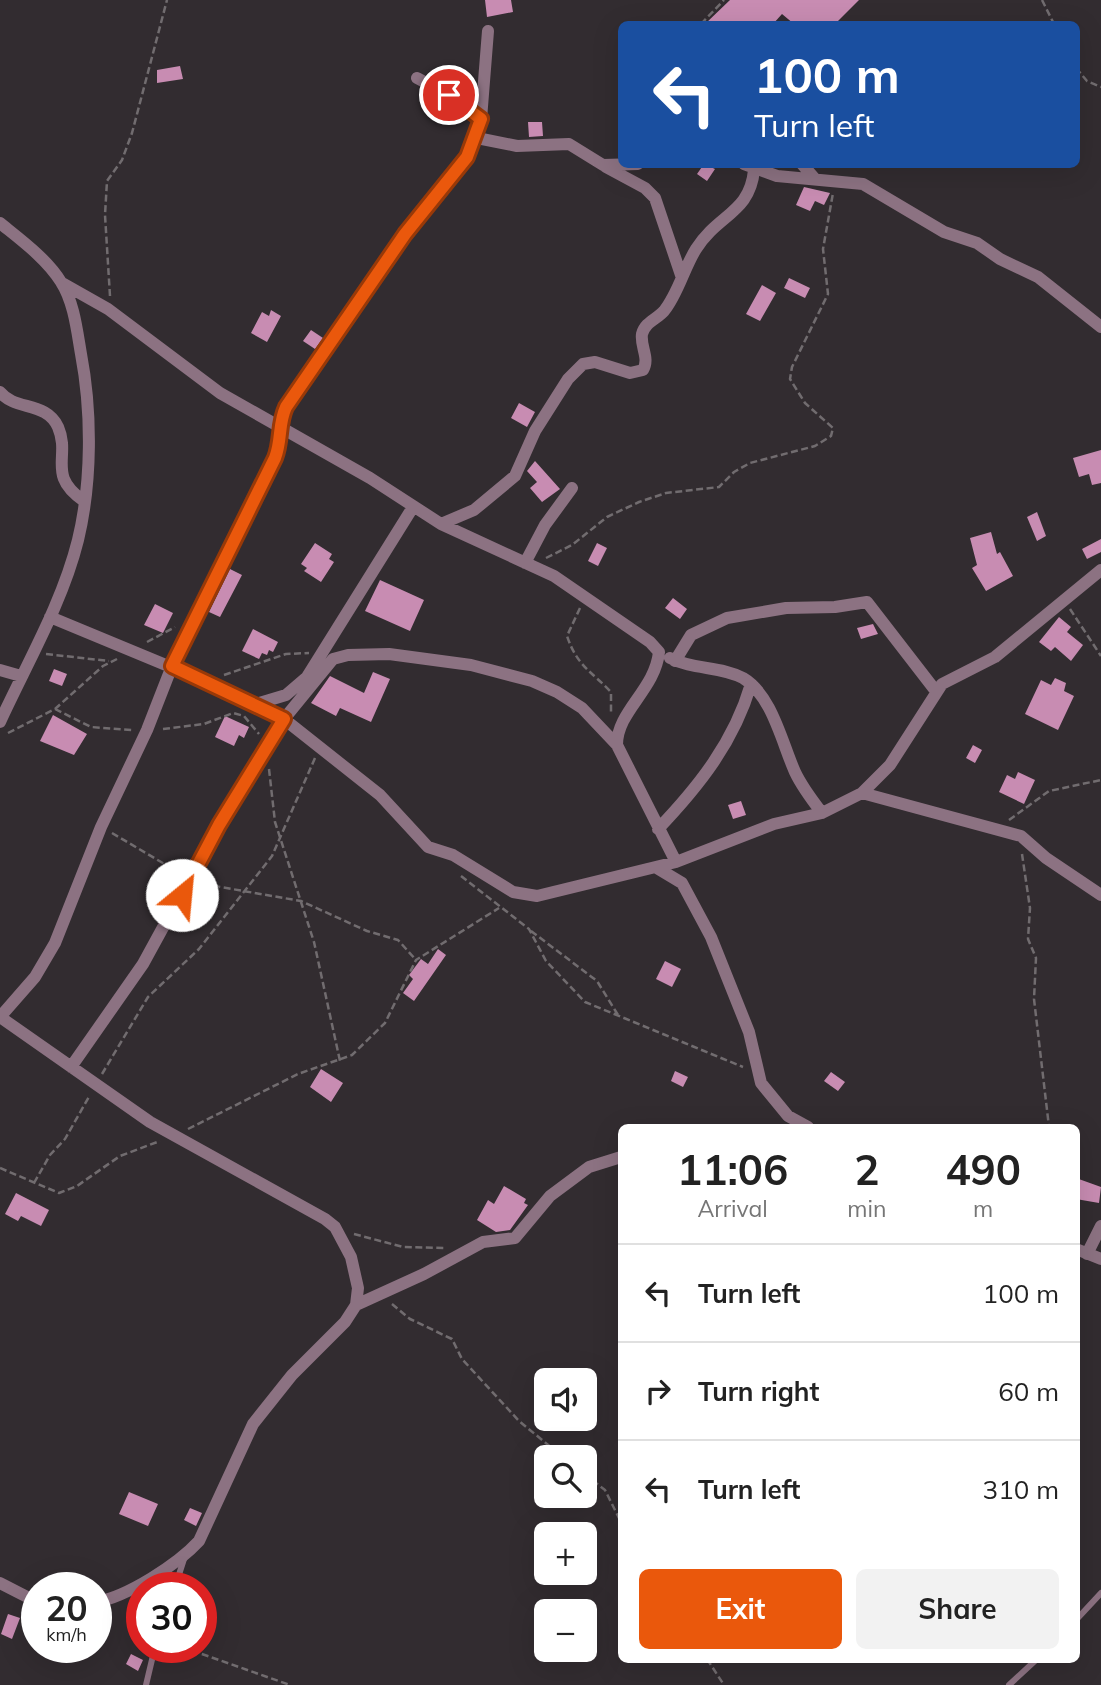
<!DOCTYPE html>
<html lang="en">
<head>
<meta charset="utf-8">
<style>
  body { margin:0; font-family:Mulish,sans-serif; background:#f2f2f2; color:#222; height:100vh; display:flex; flex-direction:column; font-size:26px; white-space:nowrap }
  * { box-sizing:border-box; margin:0 }
  p { font-size:23px; color:#767676 }
  .icon { flex:none; width:38px; height:38px; fill:none; stroke:currentColor; stroke-width:2; stroke-linecap:round; stroke-linejoin:round }
  .map { position:relative; flex:1; overflow:hidden }
  .side { position:absolute; left:618px; top:1124px; width:462px; height:539px; display:flex; flex-direction:column; background:#fff; border-radius:10px; box-shadow:0 7px 28px #0002 }
  .side>* { flex:none }
  .guide { position:absolute; left:618px; top:21px; width:462px; height:147px; border-radius:10px; box-shadow:0 7px 28px #0002; background:#1a4fa0; color:#fff; overflow:hidden }
  .tools { position:absolute; left:534px; top:1368px; display:grid; gap:14px }
  .tools a { display:grid; place-items:center; width:63px; height:63px; border-radius:10px; background:#fff; box-shadow:0 7px 28px #0002; font-size:35px }
  .speed { position:absolute; left:21px; top:1572px; display:flex; gap:14px; font-size:35px; font-weight:700; text-align:center }
  .speed>* { display:grid; place-content:center; width:91px; height:91px; border-radius:50%; background:#fff; box-shadow:0 7px 28px #0002; line-height:1 }
  .speed small { font-size:18px; font-weight:400 }
  .speed .limit { border:10px solid #d22; background:#fff; color:#111 }
  .pin { position:absolute; display:grid; place-items:center; width:60px; height:60px; color:#fff; margin:-30px; border:4px solid #fff; border-radius:50%; box-shadow:0 2px 7px #0007 }
  .me { position:absolute; width:77px; margin:-38px; rotate:28deg; stroke-linejoin:round; filter:drop-shadow(0 0 5px #0008) }
  .turn { display:flex; align-items:center; gap:24px; height:147px; padding:0 21px; font-size:32px }
  .turn .icon { width:91px; height:91px; stroke-width:2.5 }
  .turn b { display:block; font-size:49px; line-height:60px }
  .eta { display:flex; justify-content:space-evenly; align-items:center; height:119px; text-align:center }
  .eta b { font-size:42px; font-weight:700; line-height:49px }
  .primary-button { display:flex; gap:14px; margin-top:auto; padding:14px 21px }
  .primary-button a { flex:1; height:80px; border-radius:10px; background:#ea580c; color:#fff; font-size:28px; font-weight:700; line-height:80px; text-align:center }
  .primary-button a+a { background:#f2f2f2; color:#222 }
  ul { padding:0; list-style:none }
  li { display:flex; align-items:center; gap:21px; height:98px; padding:0 21px; border-top:2px solid #e0e0e0 }
  li div { flex:1 }
  li b { display:block; font-size:26px }
  li em { font-style:normal }
  .map>svg:first-child { display:block }
</style>
</head>
<body>
<div class="map">
<svg width="1101" height="1685" viewBox="0 0 1101 1685">
  <rect width="100%" height="100%" fill="#322c30"/>
  <path fill="#c88cb2" d="M485,0H511L513,12L487,17Z
    M730,0H859L835,24H794L782,14L773,24H705Z
    M180,66L183,79L157,83V70Z
    M528,122H542L543,136L529,137Z
    M704,164L715,169L707,181L697,174Z
    M804,187L830,193L824,205L815,201L810,211L796,205Z
    M789,278L810,288L805,298L784,288Z
    M762,285L776,293L760,321L746,314Z
    M271,310L281,316L267,342L251,333L262,312L269,316Z
    M311,330L323,338L315,349L303,341Z
    M519,403L535,412L527,427L511,418Z
    M1101,450V483L1092,485L1089,474L1079,477L1073,458Z
    M535,461L560,489L542,502L530,488L537,482L527,471Z
    M1037,512L1046,536L1037,541L1027,517Z
    M991,532L997,554L1000,552L1013,576L986,591L972,568L977,565L970,538Z
    M1101,539V552L1087,559L1082,549Z
    M315,543L332,554L329,559L334,562L321,582L304,571L307,568L301,564Z
    M597,543L607,548L598,566L588,561Z
    M230,569L242,575L220,617L209,612Z
    M380,580L424,600L410,631L365,611Z
    M673,598L687,609L680,619L665,608Z
    M155,604L173,613L163,633L144,625Z
    M1059,617L1071,627L1067,632L1083,645L1071,661L1055,647L1051,651L1039,642Z
    M873,624L878,634L861,639L857,628Z
    M253,629L278,642L273,652L269,650L267,655L262,653L259,659L242,651Z
    M54,669L67,674L62,686L49,681Z
    M373,672L390,679L371,722L340,708L336,716L311,703L330,676L364,693Z
    M1055,678L1066,683L1064,691L1074,696L1058,730L1025,714L1041,680L1051,685Z
    M53,715L87,734L74,755L40,741Z
    M225,716L249,727L244,738L239,735L234,746L215,737Z
    M973,745L982,750L975,763L966,758Z
    M1018,772L1035,780L1024,804L999,792L1007,775L1015,779Z
    M741,801L746,815L733,819L728,805Z
    M438,949L446,955L414,1001L403,993L413,979L409,975L421,959L428,964Z
    M665,961L681,969L672,987L656,979Z
    M321,1069L343,1083L331,1102L310,1087Z
    M675,1071L688,1077L683,1087L671,1081Z
    M831,1072L845,1082L838,1091L824,1081Z
    M1076,1178L1101,1187L1099,1203L1076,1199Z
    M504,1186L526,1199L524,1203L528,1205L510,1230L496,1232L477,1220L488,1200L494,1204Z
    M16,1193L49,1210L41,1226L21,1216L18,1221L5,1214Z
    M129,1492L158,1504L148,1526L119,1514Z
    M190,1508L202,1513L196,1526L184,1520Z
    M8,1614L20,1618L12,1639L1,1634Z
    M131,1654L143,1660L138,1671L126,1664Z"/>
  <g fill="none" stroke-linecap="round" stroke-linejoin="round">
    <path stroke="#716c6f" stroke-width="2.5" stroke-dasharray="7 3.5" stroke-linecap="butt" d="M1042,0L1054,24
      M701,24L724,0
      M1076,68L1087,81L1101,87
      M110,296L105,215L107,181L122,160L132,133L167,0
      M546,558L572,545L607,517L639,502L666,493L719,487L734,472L750,463L815,446L831,436L833,428L805,403L790,379L792,367L828,294L823,249L833,193
      M580,608L567,636C577,666 591,671 611,692V715
      M1070,609L1101,656
      M147,642L175,627
      M46,654L109,661
      M224,675L286,654L309,653
      M55,709L91,727L132,730
      M163,729L204,724L233,713L244,716L259,734
      M8,733L55,709L103,666L117,659
      M269,769L275,822L314,942L340,1061
      M1009,820L1049,791L1101,780
      M112,833L178,872
      M1022,854L1030,908L1028,939L1036,958L1034,999L1049,1127
      M461,876L529,929L546,961L585,1002L743,1067
      M203,884L301,901L367,931L398,940L416,960
      M531,931L597,981L618,1015
      M102,1074L148,997L199,949L272,856L315,758
      M188,1129L298,1074L352,1055L385,1023L416,960L499,908
      M0,1168L59,1193L77,1186L120,1156L160,1141
      M34,1183L50,1155L65,1139L90,1095
      M354,1234L403,1247L444,1248
      M392,1304L410,1319L452,1339L462,1359L519,1421L564,1458
      M584,1474L605,1490L621,1522
      M182,1647L290,1685
      M707,1659L724,1685"/>
    <path stroke="#8c7282" stroke-width="6" d="M175,1587L184,1559
      M1076,1620L1101,1593
      M146,1685L155,1647
      M1009,1685L1037,1659"/>
    <path stroke="#8c7282" stroke-width="12" d="M417,78L449,95L481,119
      M477,138L517,146L569,144L603,165L638,164
      M744,164L777,176L863,184L944,232L977,243L1000,259L1038,277L1101,327
      M802,164L815,179
      M606,167L645,188L655,198L681,275
      M0,223C21,240 47,259 61,282C74,302 77,331 81,354C92,412 92,482 78,540C62,604 27,663 0,722
      M62,283L108,309L220,393L370,478L441,524L554,576L650,642L659,652C655,690 617,711 617,745
      M0,392C15,411 46,401 58,427C71,457 46,475 84,501
      M441,524L474,510L515,476L535,431L568,379L583,364L595,362L630,373L643,370C650,358 640,347 642,334C645,322 657,319 664,311C678,294 684,268 696,249C718,214 750,213 754,170
      M525,563L545,525L572,488
      M50,617L231,692L284,719L380,795L428,847L453,855L513,892L537,896L676,862L774,824L822,813L862,793L890,765L942,684L995,657L1101,570
      M670,658C693,670 721,666 743,678C772,695 782,743 795,772C802,787 812,800 822,813
      M675,661L691,635L727,618L786,608L835,607L867,602L935,690
      M0,670L21,676
      M256,704L286,695L307,677L413,507
      M862,793L1021,836L1046,858L1101,895
      M658,829C699,786 734,742 751,684
      M657,868L682,883L711,937L749,1032L761,1083L788,1116L808,1127
      M0,1017L35,977L55,943L101,827L147,730L172,666L275,458C282,440 278,424 286,406L405,235L467,157L481,119L488,31
      M0,1017L150,1122L325,1219L335,1227L351,1257L358,1288L356,1305L345,1322L292,1375L253,1424L199,1541C178,1564 127,1597 96,1602
      M71,1067L143,964L219,825L284,719L333,659L348,655L389,654L471,665L532,681L557,692L582,708L617,745L676,862
      M1076,1249L1101,1259
      M1087,1254L1101,1226
      M356,1305L424,1274L483,1242L515,1238L550,1196L589,1167L621,1157
      M0,1583L37,1602"/>
  </g>
  <g fill="none" stroke-linecap="round" stroke-linejoin="round">
    <defs>
      <path id="route" d="M182,895L219,825L284,719L172,666L275,458C282,440 278,424 286,407L405,234L467,157L481,119L449,95"/>
    </defs>
    <use href="#route" stroke="#983908" stroke-width="18"/>
    <use href="#route" stroke="#ea580c" stroke-width="12"/>
  </g>
</svg>
<div class="tools">
<a><svg class="icon" aria-label="sound" viewBox="0 0 24 24"><path d="M4 9h4l5-4v14l-5-4H4zM17 9q2 3 0 6"/></svg></a>
<a><svg class="icon" aria-label="search" viewBox="0 0 24 24"><circle cx="10" cy="10" r="6"/><path d="M15 15l6 6"/></svg></a>
<a>+</a>
<a>−</a>
</div>
<div class="speed"><div>20<small>km/h</small></div><div class="limit">30</div></div>
<div class="pin" style="left:449px;top:95px;background:#d93025"><svg class="icon" aria-label="arrive" viewBox="0 0 24 24"><path d="M6 21V4h12l-3 4 3 4H6"/></svg></div>
<svg class="me" style="left:182px;top:895px" viewBox="-20 -20 40 40"><circle r="19" fill="#fff"/><path d="M0-13L10 11 0 6-10 11z" fill="#ea580c"/></svg>
<div class="guide">
<div class="turn"><svg class="icon" aria-label="left" viewBox="0 0 24 24"><path d="M17 20v-9H6M10 6l-5 5 5 5"/></svg><div><b>100 m</b>Turn left</div></div>
</div>
<section class="side">
<div class="eta">
<div><b>11:06</b><p>Arrival</p></div>
<div><b>2</b><p>min</p></div>
<div><b>490</b><p>m</p></div>
</div>
<ul>
<li><svg class="icon" aria-label="left" viewBox="0 0 24 24"><path d="M17 20v-9H6M10 6l-5 5 5 5"/></svg><div><b>Turn left</b></div><em>100 m</em></li>
<li><svg class="icon" aria-label="right" viewBox="0 0 24 24"><path d="M7 20v-9h11M14 6l5 5-5 5"/></svg><div><b>Turn right</b></div><em>60 m</em></li>
<li><svg class="icon" aria-label="left" viewBox="0 0 24 24"><path d="M17 20v-9H6M10 6l-5 5 5 5"/></svg><div><b>Turn left</b></div><em>310 m</em></li>
</ul>
<div class="primary-button"><a>Exit</a><a>Share</a></div>
</section>
</div>
</body>
</html>
